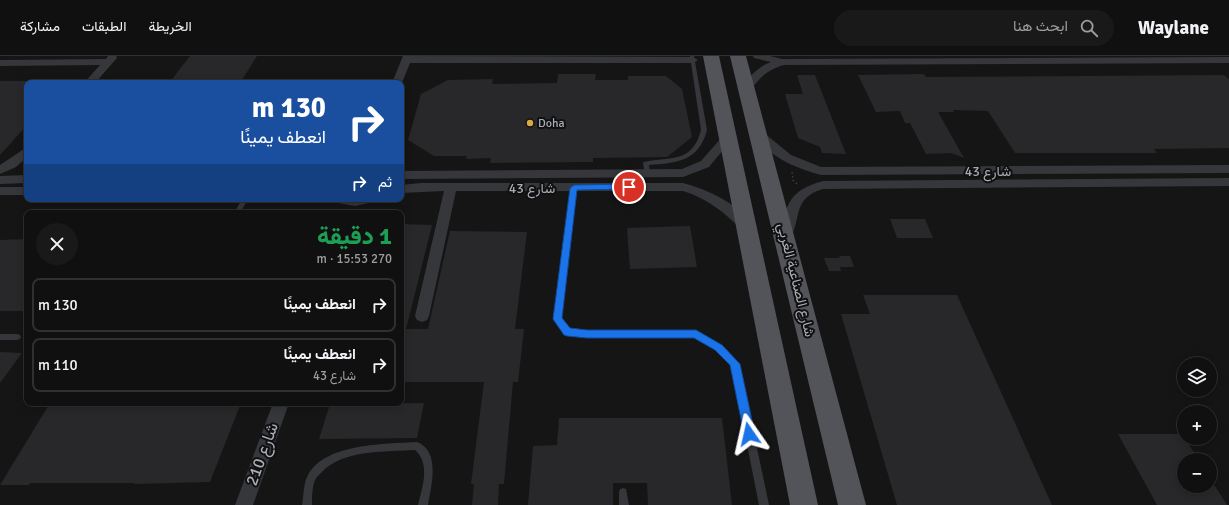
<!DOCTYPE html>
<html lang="ar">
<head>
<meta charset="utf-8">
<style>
  body { margin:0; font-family:Signika,Vazirmatn,sans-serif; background:#191919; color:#f1f3f6; direction:rtl; height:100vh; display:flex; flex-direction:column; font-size:15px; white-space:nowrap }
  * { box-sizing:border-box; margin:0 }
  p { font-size:13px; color:#9c9d9f }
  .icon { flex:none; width:22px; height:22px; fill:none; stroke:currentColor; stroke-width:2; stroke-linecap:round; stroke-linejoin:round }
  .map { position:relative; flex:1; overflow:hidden; direction:ltr }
  .panel { position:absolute; left:24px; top:154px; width:380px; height:196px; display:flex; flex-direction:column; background:#101010; border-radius:8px; box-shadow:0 2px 10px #0003,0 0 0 1px #303030; direction:rtl }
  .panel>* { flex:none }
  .hud { position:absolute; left:24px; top:24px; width:380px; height:122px; border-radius:8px; box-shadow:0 2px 10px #0003,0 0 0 1px #303030; direction:rtl; background:#1a4fa0; color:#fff; overflow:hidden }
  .buttons { position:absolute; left:1177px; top:301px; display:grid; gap:8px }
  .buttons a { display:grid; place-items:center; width:40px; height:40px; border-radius:50%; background:#101010; box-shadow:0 2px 10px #0003,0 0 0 1px #303030; font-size:20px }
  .pin { position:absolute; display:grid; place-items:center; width:34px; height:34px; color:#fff; margin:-17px; border:2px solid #fff; border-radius:50%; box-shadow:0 1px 4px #0007 }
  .me { position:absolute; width:44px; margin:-22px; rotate:349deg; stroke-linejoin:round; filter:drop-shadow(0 0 3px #0008) }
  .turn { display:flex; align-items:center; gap:14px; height:84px; padding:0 12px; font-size:18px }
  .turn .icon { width:52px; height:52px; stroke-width:2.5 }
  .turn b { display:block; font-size:28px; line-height:34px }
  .then { display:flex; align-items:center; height:38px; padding:0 12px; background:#0003; gap:8px; font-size:15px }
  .round { display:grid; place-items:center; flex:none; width:42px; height:42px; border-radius:21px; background:#191919 }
  .overview { display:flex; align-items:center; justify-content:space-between; height:68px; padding:0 12px }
  h1 { font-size:24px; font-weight:800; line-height:30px; color:#1e9e55 }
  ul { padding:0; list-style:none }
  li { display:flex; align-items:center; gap:12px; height:54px; margin:0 8px 6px; padding:0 4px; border:2px solid #303030; border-radius:8px }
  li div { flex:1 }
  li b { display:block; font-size:15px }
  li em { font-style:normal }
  header { display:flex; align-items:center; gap:24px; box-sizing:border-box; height:56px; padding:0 20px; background:#101010; border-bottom:1px solid #303030 }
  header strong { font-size:19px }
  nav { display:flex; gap:22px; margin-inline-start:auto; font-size:14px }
  .search { width:280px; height:36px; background:#191919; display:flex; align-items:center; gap:10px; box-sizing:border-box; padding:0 14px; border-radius:22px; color:#9c9d9f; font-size:15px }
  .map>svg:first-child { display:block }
</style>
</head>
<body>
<header>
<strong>Waylane</strong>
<div class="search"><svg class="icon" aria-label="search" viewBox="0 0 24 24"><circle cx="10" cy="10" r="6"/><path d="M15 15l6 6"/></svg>ابحث هنا</div>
<nav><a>الخريطة</a><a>الطبقات</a><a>مشاركة</a></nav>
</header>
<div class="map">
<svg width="1229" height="449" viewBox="0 0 1229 449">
  <rect width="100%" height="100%" fill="#151516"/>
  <path fill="#28282a" d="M190,0H257L240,27H169Z
    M558,18H596L595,24H628V20H666L682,33L692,81L667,101L593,102V106L490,107L491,102L466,103L467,100H434L408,84L421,38L448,24L493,23L492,28L557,27Z
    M924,18L926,21L1224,19L1229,23V92L1154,93L1157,97H1015L988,55L953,54L954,56H938L964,102L951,97L926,98L910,67H905L900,55L876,56L858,19Z
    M797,19H815L846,98L822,97L820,91L798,82L785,38H803Z
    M0,25H27V69L0,99Z
    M890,163H925L933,182H897Z
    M401,168L432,169L406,273H428L450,175L527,176L515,273H524L518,326H513L504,428H499L498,449H472L474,428H471L484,326H401Z
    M690,170L697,211L630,213L627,172Z
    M27,183V255H0V184Z
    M839,200H850L854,211H840L841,215H829L824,202H840Z
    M863,239H957L1052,449H897L841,258H870Z
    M0,296L22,297L0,327Z
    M50,347H241L210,426L134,428V427H30L29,429H0Z
    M424,347L417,382L319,383L330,348Z
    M559,362H722L732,449H648L647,427H613V449H528L533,390L557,389Z
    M1118,378H1182L1199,404H1184V430H1215L1227,449H1157Z"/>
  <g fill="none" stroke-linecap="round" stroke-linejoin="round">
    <path stroke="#3c3e42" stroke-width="1.5" stroke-dasharray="1.5 2.5" stroke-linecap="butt" d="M792,116L793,124L798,129"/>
    <path fill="#36373b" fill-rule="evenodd" d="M690,0H694L707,74C699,105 677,107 649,109L650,118L649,119H645L643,107L644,106C671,100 692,108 701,74Z
      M574,130L577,132L561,262L569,273L587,275H696L722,289L739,307L769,449H759L731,308L716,293L695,281H587L567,279L564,278L554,265L553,263L571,132Z
      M242,143H248L240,157H234Z
      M0,278H17L20,279L21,281L20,283L17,284H0Z
      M417,386C441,395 431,431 428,449H418C422,432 431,408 415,394C386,396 342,393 321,417C319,419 316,421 315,424C312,432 312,441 312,449H302C304,439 303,428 308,419C325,387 386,388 417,386Z
      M623,432L626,433L629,449H619V436L620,433Z"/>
    <path fill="#36373b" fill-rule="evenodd" d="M108,0H116L117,2L95,27H84L100,9L0,10V4L106,3Z
      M403,0L693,1L698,4L693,7H410L401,29V27H392Z
      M753,0H770L782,3L1229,1V7L784,9C767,14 759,22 750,35H742L741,33C749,21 757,11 771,6L754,2Z
      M759,75L763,76L791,99L821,111L1229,109V117L821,119C795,112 769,101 753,78Z
      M727,78L733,82L709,111L683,121L401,123V115L682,113L701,105L723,80Z
      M27,91V101L16,111L0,118V109Z
      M27,119V127L0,128V120Z
      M1229,122V130L823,133C792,142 802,162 790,183H780L778,180C787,148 789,134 823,125Z
      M421,127H683C707,133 741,149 754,171L752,174H742C725,157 707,142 683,135H456L429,260L427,264L422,266L417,264L415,260L444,135L401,137V129Z
      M0,131H27V139H0Z
      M331,143H375L373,146L355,150L333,146Z
      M273,347H289L253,449H235Z"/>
    <path fill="#53545a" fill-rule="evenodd" d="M703,0H719L818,449H790Z
      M730,0H746L866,449H838Z"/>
  </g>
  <path fill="#1a73e8" stroke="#114b97" d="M629,128L633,131L632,133L577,134L562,262L570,272L587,274H696L722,289L740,308L755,378L753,382L749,383L746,382L744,378L730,309L715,294L694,282H587L567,280L564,279L553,263L570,132L574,129Z"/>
  <circle fill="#dfa644" stroke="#101011" stroke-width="1.5" cx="530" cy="67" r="4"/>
  <g text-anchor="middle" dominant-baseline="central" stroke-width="4" stroke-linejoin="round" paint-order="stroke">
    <g font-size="12" fill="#a8acb5" stroke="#101011" text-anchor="start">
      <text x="538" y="67">Doha</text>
    </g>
    <g font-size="14" fill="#a8acb5" stroke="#101011">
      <text x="988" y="115">شارع 43</text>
      <text x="532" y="132">شارع 43</text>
      <text transform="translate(796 224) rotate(76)">شارع الصناعية الغربي</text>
    </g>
    <g font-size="17" fill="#a8acb5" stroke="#101011">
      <text transform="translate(262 398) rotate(-70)">شارع 210</text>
    </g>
  </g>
</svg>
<div class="buttons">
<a><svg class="icon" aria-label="layers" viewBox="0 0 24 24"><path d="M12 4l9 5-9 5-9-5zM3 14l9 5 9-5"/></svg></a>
<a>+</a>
<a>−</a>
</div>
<div class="pin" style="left:629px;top:131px;background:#d93025"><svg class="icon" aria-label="arrive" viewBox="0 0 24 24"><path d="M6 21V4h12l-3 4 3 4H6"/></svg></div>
<svg class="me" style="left:749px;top:378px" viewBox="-20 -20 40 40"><path d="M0-17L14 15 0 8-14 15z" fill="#1a73e8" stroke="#fff" stroke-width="4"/></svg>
<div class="hud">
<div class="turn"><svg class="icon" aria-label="right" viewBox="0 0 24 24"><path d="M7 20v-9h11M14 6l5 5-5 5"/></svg><div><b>130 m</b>انعطف يمينًا</div></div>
<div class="then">ثم<svg class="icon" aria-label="right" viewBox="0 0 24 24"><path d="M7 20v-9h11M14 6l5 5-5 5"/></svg></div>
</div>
<section class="panel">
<div class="overview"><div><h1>1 دقيقة</h1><p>270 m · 15:53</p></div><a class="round"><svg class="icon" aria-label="close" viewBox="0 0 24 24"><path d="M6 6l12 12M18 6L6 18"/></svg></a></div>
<ul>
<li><svg class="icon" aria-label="right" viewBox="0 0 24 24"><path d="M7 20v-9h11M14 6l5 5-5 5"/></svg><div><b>انعطف يمينًا</b></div><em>130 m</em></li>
<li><svg class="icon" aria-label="right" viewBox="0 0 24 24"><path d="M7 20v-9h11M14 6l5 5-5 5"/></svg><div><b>انعطف يمينًا</b><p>شارع 43</p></div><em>110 m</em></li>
</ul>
</section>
</div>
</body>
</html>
